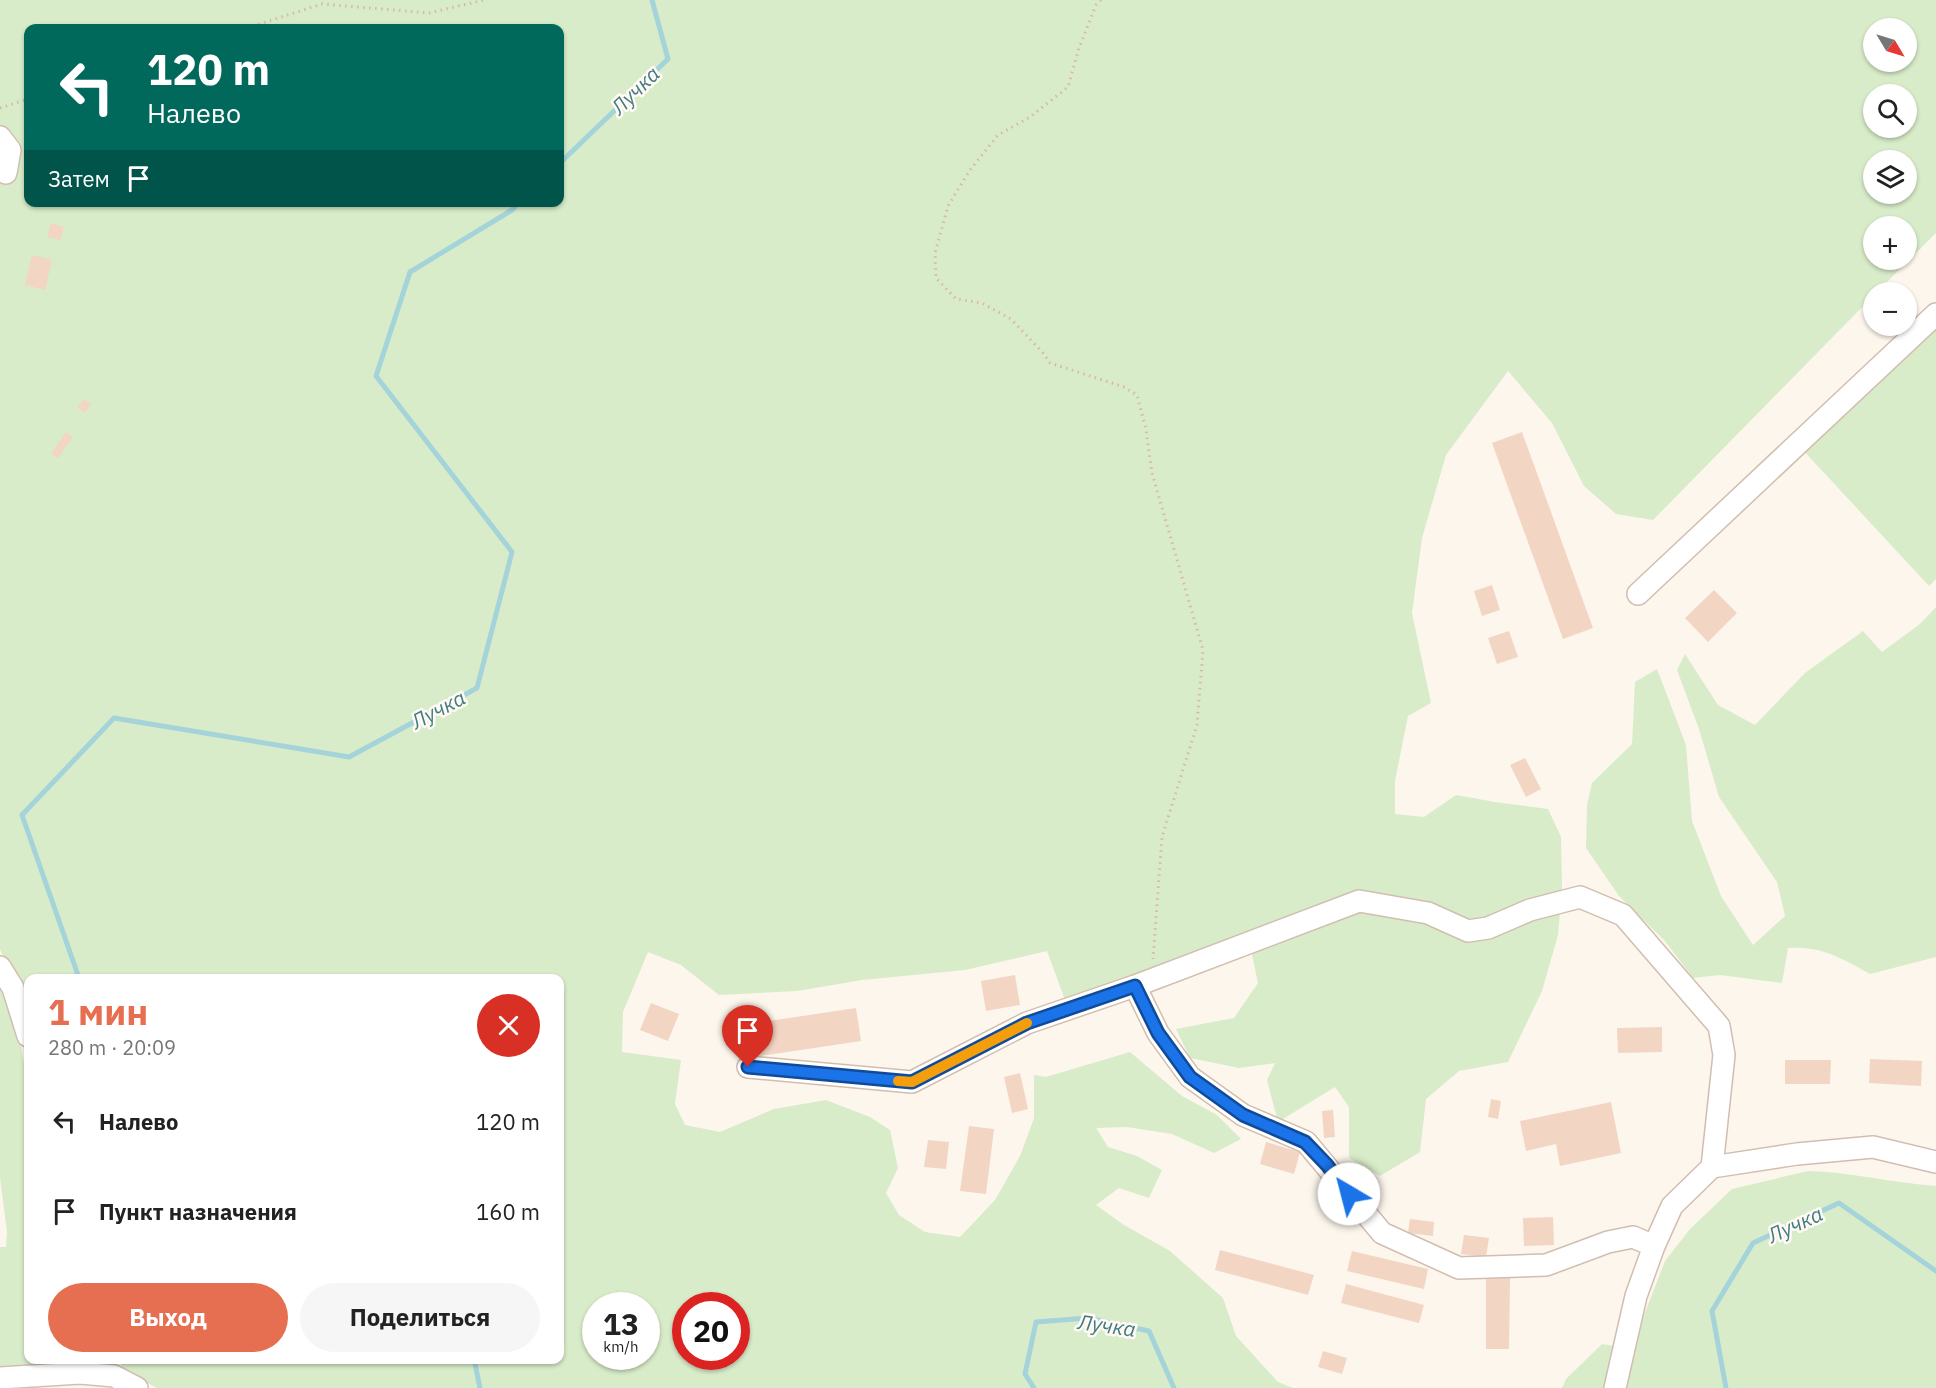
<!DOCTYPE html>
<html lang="ru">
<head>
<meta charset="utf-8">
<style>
  body { margin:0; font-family:"IBM Plex Sans",sans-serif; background:#f6f6f6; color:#222; height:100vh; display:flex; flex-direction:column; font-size:22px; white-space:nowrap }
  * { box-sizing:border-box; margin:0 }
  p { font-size:20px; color:#767676 }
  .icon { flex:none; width:33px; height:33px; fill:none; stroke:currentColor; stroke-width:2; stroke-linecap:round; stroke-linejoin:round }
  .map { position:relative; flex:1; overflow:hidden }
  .sheet { position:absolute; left:24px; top:974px; width:540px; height:390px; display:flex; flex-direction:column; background:#fff; border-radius:12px; box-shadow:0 2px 4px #0004 }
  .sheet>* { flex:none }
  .top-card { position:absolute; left:24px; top:24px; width:540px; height:183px; border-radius:12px; box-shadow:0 2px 4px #0004; background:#00695c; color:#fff; overflow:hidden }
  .needle { width:39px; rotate:128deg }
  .buttons { position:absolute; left:1863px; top:18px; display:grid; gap:12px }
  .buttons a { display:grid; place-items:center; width:54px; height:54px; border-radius:50%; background:#fff; box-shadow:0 2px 4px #0004; font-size:30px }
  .speed { position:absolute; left:582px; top:1292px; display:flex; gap:12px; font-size:30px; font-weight:700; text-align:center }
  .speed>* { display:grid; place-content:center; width:78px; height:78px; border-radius:50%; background:#fff; box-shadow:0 2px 4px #0004; line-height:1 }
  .speed small { font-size:15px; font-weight:400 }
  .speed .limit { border:9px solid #d22; background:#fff; color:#111 }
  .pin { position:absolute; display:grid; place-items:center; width:51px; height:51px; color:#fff; margin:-62px -26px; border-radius:50% 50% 50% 0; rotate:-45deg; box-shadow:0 0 6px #0007 }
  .pin .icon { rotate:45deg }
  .me { position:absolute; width:66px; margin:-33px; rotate:323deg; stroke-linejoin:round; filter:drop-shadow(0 0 4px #0008) }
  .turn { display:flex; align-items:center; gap:21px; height:126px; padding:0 24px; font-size:27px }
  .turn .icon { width:78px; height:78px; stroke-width:2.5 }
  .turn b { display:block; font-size:42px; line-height:51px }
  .then { display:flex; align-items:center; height:57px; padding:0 24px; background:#0003; gap:12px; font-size:22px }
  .round { display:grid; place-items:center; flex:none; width:63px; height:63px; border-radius:32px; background:#f6f6f6 }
  .overview { display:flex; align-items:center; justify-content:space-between; height:102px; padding:0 24px }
  h1 { font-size:36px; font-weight:700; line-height:45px; color:#e76f51 }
  .primary-button { display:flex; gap:12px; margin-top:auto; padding:12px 24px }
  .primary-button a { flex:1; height:69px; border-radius:36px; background:#e76f51; color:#fff; font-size:24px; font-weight:700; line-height:69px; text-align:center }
  .primary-button a+a { background:#f6f6f6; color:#222 }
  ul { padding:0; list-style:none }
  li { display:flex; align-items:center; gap:18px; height:90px; padding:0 24px }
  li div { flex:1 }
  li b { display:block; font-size:22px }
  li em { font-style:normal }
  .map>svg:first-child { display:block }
</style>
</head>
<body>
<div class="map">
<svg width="1936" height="1388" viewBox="0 0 1936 1388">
  <rect width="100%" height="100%" fill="#fdf6ec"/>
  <path fill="#d8ecc9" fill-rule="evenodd" d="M0,0H1936V233L1877,292H1874L1873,296L1653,520L1616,514L1584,486L1552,423L1508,371L1446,455L1422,538L1412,613L1431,703L1408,716L1395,781V814L1424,817L1456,795L1495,802L1548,809L1561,837L1562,889L1558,935L1542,991L1508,1062L1459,1071L1426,1099L1420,1152L1380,1176L1349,1158V1107L1335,1087L1278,1122L1267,1080L1275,1063L1239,1068L1190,1058L1176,1029L1234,1018L1258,983L1249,941L1068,1008L1047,951L965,970L862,980L797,991L719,995L681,965L648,952L623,1012L622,1052L681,1060L675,1104L685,1125L720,1132L774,1109L826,1100L870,1117L890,1130L898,1168L886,1193L899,1215L925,1232L960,1237L995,1200L1020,1156L1034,1118V1075L1046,1077L1130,1052L1182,1096L1217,1115L1241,1139L1214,1153L1172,1134L1127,1127L1096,1128L1108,1147L1137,1156L1162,1170L1149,1198L1119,1188L1096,1205L1124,1225L1170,1251L1223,1298L1236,1336L1278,1382L1293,1388H157L125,1371L118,1359H560V978H28V1014L0,949ZM28,28H560V202H28ZM1874,28H1906V62H1874ZM1874,94H1906V128H1874ZM1874,160H1906V194H1874ZM1874,226H1906V260H1874ZM596,1305H646V1356H596ZM686,1305H736V1356H686Z
    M1936,322V579L1929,586L1801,448Z
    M1936,607V957L1870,974C1841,958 1822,946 1788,948L1782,983L1720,975L1693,978L1665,941L1619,896L1586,848L1587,805L1592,783L1632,744L1635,682L1657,669L1686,745L1692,821L1721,896L1753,945L1785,916L1777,882L1719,797L1699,729L1677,670L1685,654L1718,705L1755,725L1805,673L1863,631L1882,652L1920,624Z
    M0,980L14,1006L26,1076L28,1075V1359H98L102,1371L0,1367V1247H6L7,1232L0,1178Z
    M1808,1171C1851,1172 1893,1183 1936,1186V1388H1562L1566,1379L1602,1344L1631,1349L1665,1261L1690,1229L1732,1189Z"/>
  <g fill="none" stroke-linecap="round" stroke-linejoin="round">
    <path stroke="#a5d3da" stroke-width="5" d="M560,163L668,59L652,0
      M79,978L22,815L114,718L349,757L477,688L512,552L376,376L410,272L512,210L519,202
      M474,1359L480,1388
      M1034,1388L1025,1374L1036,1322L1088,1318L1149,1331L1174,1388
      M1726,1388L1712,1311L1753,1243L1839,1203L1936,1271"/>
  </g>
  <path fill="#f3d5c3" d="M51,223L64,227L60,240L47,237Z
    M32,255L52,260L45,290L25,285Z
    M84,399L91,404L85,413L77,407Z
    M66,432L73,437L58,458L51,454Z
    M1522,432L1593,628L1563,639L1492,443Z
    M1492,585L1500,610L1482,616L1474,591Z
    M1714,590L1737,613L1708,642L1685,618Z
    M1509,631L1518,657L1497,664L1488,638Z
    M1525,758L1541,789L1526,797L1510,765Z
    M1015,975L1020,1005L986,1011L981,981Z
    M651,1003L679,1014L668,1041L640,1030Z
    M856,1008L861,1041L754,1057L749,1024Z
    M1662,1027V1052L1618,1053L1617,1028Z
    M1870,1059L1922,1061L1921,1086L1869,1083Z
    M1785,1060H1831L1830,1084H1785Z
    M1020,1073L1028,1109L1012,1113L1004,1077Z
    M1491,1099L1501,1101L1498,1119L1488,1117Z
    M1611,1102L1621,1153L1560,1166L1556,1144L1526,1151L1520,1121Z
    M1333,1110L1335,1137L1324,1138L1322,1111Z
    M969,1126L994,1129L986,1194L960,1191Z
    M928,1140L949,1142L946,1169L924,1167Z
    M1266,1142L1300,1152L1294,1174L1260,1164Z
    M1553,1217L1554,1245L1524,1246L1523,1218Z
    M1410,1219L1434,1222L1433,1236L1408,1233Z
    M1464,1235L1489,1238L1486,1257L1461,1254Z
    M1220,1250L1314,1275L1308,1295L1215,1270Z
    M1352,1251L1428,1269L1424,1289L1347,1271Z
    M1486,1278H1510L1509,1349H1486Z
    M1346,1284L1424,1305L1419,1323L1341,1303Z
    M1323,1351L1347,1358L1342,1374L1318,1367Z"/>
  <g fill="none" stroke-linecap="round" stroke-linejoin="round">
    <defs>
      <path id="minor" d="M0,137L10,150L6,173
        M1638,594L1936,314
        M0,967L13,988L28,1036
        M1135,986L1158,1033L1190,1077L1243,1115L1306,1142L1382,1233L1459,1268L1546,1265L1608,1242L1633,1237L1654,1246
        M748,1067L912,1082L1027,1023L1135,986L1359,901L1428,913L1468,931L1488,928L1530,910L1580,897L1623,915L1719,1026L1724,1055L1712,1167
        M0,1378L80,1373L114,1376L137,1388
        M1615,1388L1636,1296L1654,1246L1672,1206L1712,1167L1797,1154L1873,1147L1936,1162"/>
    </defs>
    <use href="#minor" stroke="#d1beb0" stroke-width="24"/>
    <path stroke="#d9b8a5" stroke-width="3" stroke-dasharray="1.5 4.5" stroke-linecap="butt" d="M1101,0L1096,5L1079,48L1068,87L1030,117L998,135L970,170L948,206L935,253L936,278L956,299L982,303L1011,319L1044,354L1050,363L1124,387L1137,395L1146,429L1152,473L1203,650L1197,725L1162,837L1153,959
      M247,28L322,4L429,13L484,0
      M0,108L28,99"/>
    <use href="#minor" stroke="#fff" stroke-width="21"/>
  </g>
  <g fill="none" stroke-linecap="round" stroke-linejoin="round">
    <defs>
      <path id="route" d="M748,1067L912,1082L1027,1023L1135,986L1158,1033L1190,1077L1243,1115L1305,1142L1327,1165L1349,1194"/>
    </defs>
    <use href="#route" stroke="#114b97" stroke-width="15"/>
    <use href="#route" stroke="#1a73e8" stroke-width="10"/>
    <path stroke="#f59e0b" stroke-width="10" d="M898,1081L912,1082L1027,1023"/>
  </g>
  <g text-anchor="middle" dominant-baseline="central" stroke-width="5" stroke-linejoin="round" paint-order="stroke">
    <g font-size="21" font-style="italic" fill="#437c86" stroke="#fffaf3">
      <text transform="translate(635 90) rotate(-44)">Лучка</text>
      <text transform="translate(438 709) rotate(-28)">Лучка</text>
      <text transform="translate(1795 1224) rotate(-25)">Лучка</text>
      <text transform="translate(1107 1325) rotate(8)">Лучка</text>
    </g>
  </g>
</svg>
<div class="buttons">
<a><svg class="needle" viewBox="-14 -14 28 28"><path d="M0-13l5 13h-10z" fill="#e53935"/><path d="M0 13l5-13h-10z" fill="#767676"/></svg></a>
<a><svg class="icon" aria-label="search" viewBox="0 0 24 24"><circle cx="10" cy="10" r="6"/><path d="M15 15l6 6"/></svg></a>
<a><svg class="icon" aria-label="layers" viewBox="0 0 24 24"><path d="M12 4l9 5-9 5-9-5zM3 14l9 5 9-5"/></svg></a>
<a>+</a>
<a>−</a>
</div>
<div class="speed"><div>13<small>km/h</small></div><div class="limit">20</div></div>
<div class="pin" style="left:748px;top:1067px;background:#d93025"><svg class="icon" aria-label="arrive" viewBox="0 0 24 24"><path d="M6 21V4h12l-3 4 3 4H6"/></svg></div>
<svg class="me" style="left:1349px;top:1194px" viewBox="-20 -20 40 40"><circle r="19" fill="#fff"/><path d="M0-13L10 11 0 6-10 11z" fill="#1a73e8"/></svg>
<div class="top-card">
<div class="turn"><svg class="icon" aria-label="left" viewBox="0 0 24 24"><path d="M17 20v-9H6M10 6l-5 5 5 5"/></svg><div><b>120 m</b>Налево</div></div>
<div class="then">Затем<svg class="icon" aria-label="arrive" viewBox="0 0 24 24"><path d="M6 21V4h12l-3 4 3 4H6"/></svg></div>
</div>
<section class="sheet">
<div class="overview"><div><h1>1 мин</h1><p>280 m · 20:09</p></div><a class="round" style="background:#d93025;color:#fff"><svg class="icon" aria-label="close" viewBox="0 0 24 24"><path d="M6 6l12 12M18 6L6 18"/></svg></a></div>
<ul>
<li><svg class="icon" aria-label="left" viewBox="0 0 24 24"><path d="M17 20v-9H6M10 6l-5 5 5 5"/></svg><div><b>Налево</b></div><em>120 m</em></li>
<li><svg class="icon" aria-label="arrive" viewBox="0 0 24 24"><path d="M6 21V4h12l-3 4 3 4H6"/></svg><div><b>Пункт назначения</b></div><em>160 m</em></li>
</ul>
<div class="primary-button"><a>Выход</a><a>Поделиться</a></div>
</section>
</div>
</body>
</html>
